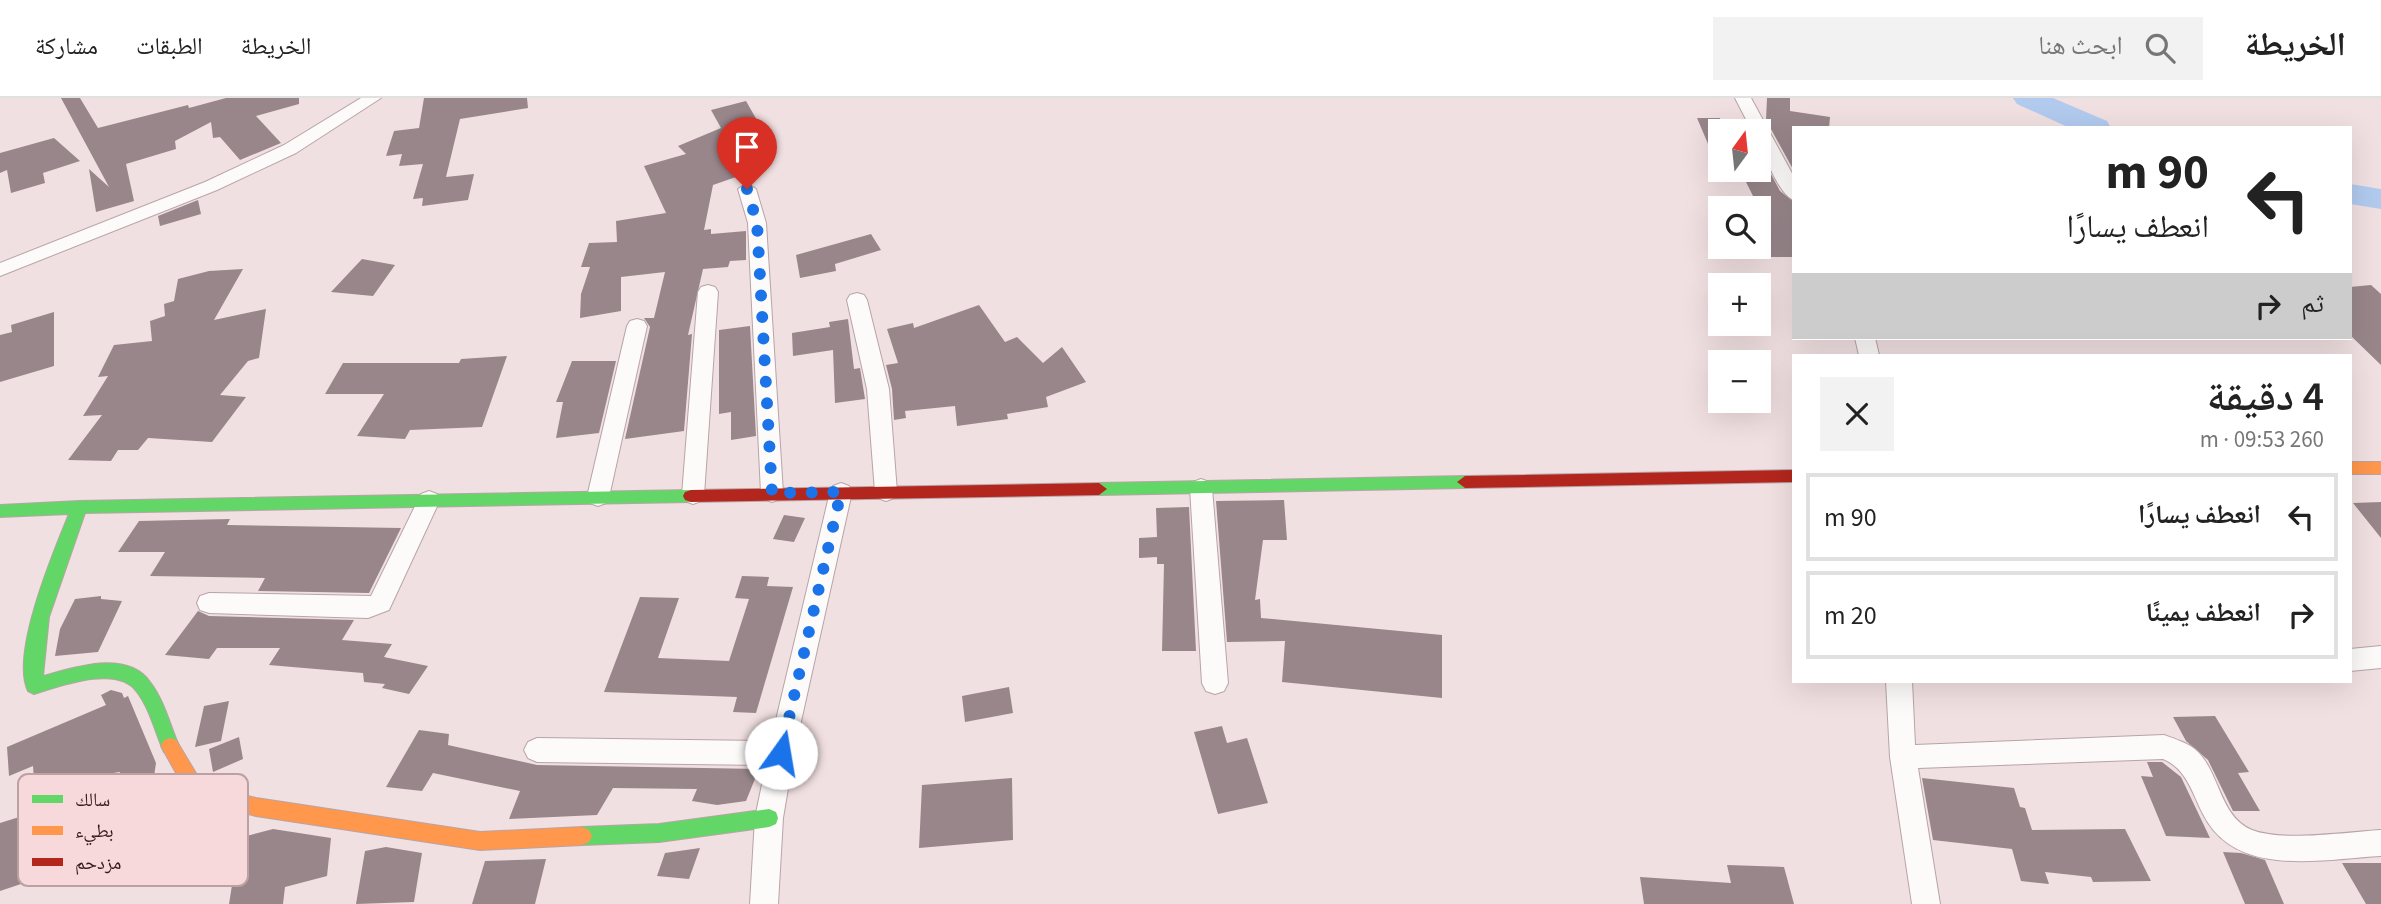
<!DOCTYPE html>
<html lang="ar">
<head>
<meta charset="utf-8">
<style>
  body { margin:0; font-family:"Source Sans 3","Noto Naskh Arabic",sans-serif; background:#f2f2f2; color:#222; direction:rtl; height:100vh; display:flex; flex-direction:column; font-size:26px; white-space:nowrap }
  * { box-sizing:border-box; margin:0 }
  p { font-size:23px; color:#767676 }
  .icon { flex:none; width:38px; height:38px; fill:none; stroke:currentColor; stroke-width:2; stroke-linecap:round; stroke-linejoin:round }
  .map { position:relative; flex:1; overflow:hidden; direction:ltr }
  .panel { position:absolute; left:1792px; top:256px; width:560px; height:329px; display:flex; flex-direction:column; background:#fff; border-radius:0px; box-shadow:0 7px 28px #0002; direction:rtl }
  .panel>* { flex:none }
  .guide { position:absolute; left:1792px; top:28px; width:560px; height:214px; border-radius:0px; box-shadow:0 7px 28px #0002; direction:rtl; background:#fff; color:#222; overflow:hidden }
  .needle { width:46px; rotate:15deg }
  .controls { position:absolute; left:1708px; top:21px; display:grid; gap:14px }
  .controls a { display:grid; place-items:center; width:63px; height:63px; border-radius:0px; background:#fff; box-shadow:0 7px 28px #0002; font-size:35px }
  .pin { position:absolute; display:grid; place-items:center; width:60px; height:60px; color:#fff; margin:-72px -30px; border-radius:50% 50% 50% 0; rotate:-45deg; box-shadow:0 0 7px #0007 }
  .pin .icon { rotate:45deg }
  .me { position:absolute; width:77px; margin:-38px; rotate:13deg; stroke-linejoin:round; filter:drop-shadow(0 0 5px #0008) }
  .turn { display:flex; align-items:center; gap:24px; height:147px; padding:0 28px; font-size:32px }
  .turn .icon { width:91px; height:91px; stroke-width:2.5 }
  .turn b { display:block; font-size:49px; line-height:60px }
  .then { display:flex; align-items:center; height:66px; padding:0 28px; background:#0003; gap:14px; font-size:26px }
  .round { display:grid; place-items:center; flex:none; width:74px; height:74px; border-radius:0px; background:#f2f2f2 }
  .headline { display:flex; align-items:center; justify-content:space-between; height:119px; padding:0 28px }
  h1 { font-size:42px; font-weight:600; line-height:52px }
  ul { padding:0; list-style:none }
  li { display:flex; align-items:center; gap:21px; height:88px; margin:0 14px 10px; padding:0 14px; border:4px solid #e0e0e0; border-radius:0px }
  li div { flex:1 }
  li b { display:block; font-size:26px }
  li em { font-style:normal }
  header { display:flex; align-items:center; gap:42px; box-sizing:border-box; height:98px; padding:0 35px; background:#fff; border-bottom:2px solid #e0e0e0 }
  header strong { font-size:33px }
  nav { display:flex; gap:38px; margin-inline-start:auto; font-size:24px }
  .search { width:490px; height:63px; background:#f2f2f2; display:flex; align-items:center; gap:18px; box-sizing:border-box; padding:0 24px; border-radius:0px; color:#767676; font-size:26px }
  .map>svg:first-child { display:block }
</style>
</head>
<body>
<header>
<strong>الخريطة</strong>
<div class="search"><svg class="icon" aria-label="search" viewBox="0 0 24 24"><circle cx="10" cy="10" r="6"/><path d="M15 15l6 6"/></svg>ابحث هنا</div>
<nav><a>الخريطة</a><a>الطبقات</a><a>مشاركة</a></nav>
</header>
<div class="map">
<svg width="2381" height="806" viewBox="0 0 2381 806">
  <rect width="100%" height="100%" fill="#f1e0e1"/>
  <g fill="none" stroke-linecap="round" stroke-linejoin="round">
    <path fill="#b1caee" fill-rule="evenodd" d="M2013,0H2053L2107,23L2111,30H2070L2017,6Z
      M2350,86L2381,91V111L2350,106Z"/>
  </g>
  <path fill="#98868b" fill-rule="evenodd" d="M61,0H80L98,30L188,7L189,10L226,0H299V6L256,18L281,45L240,62L220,39L213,40L211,24L175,43L176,51L126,66L134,103L96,114L89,71L109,89Z
    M424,0H527L528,10L460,21L446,79L474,76L468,102L422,108L423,100L413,101L423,66L399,68L402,56L386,58L394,33L419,30Z
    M1767,0H1790V13L1830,19L1829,30H1794V73L1766,22Z
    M746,3L774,52L729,69L736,79L713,87L704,132L711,131V136L746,133V162L730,163L728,169L703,171L688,237L692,236L684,333L625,341L650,229L644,220H654L665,174L621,179V213L580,220L581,196L590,169H581L589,145L617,144L616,123L666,115L644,68L686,56L678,48L721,30L711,12Z
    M1697,20H1720V74Z
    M54,40L80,63L43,75L45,85L11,95L7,72L0,75V55Z
    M1764,63L1780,93L1794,104V159H1759V110L1740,72H1764Z
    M198,102L201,116L160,128L158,118Z
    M871,136L881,152L835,166L836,173L800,180L796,157Z
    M362,161L395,167L373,198L331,194Z
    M243,171L214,222L266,211L259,260L248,263L220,297L246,299L212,344L148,340L138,352H118L111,363L68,362L102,317L83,318L108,278L98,279L114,247L152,243L150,223L165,218L164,206L174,203L178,181L209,173Z
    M2371,187L2381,196V267L2350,237V189Z
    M979,207L1005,244L1017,239L1043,265L1062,249L1086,284L1046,299L1048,309L1007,316L1008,321L957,328L955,308L905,313L906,320L894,322L892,291L886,267L898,265L887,231L913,225L914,230Z
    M54,214V268L0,284V237L12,234L11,227Z
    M848,221L854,271L860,270L865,301L835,305L833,252L793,258L792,235L830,229L829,224Z
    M750,228L756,338L731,342V314L719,316V232Z
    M507,258L482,329L410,332L405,341L357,338L384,296H325L343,265H459L461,261Z
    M572,263H616L599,335L556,340L563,304H556Z
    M1284,402L1287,442H1263L1255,502L1260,501L1261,520L1442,537V600L1282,584L1285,543L1227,544L1216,403Z
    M2381,404V440L2353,405Z
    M1189,409L1196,553H1162L1164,466H1157V459L1139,460V440L1157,439L1156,410Z
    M784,417L805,420L794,444L773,441Z
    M230,421L227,427L401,430L369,495L258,493L265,480L150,478L165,454H118L139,423Z
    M742,478L769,479L767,488L793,489L756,615L733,614L737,599L604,594L640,499L679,500L658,560L729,563L749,501L735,500Z
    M101,498V501L122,503L98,554L55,558L60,531L75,501Z
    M198,513L209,518L354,522L342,542L392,546L384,559L428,568L409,596L382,590L385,586L364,584L363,575L269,567L280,550H217L209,561L165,557Z
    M1009,589L1013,615L965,624L962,598Z
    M111,592L122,595L124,600L128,598L156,665L139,780L102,782L123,740L68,754L64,767L31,775L30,783L0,793V725L32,715L36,710L33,668L9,678L7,649L106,607L101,597ZM120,674L114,707L58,731L80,680Z
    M229,603L221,643L195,649L204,608Z
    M2215,618L2249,674L2238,675L2260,713H2233L2208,662L2186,643L2173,619Z
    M1222,628L1227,645L1247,640L1268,705L1218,716L1194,634Z
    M419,632L449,636L448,647L537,667L759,671L746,703L717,707L692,703L697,691L613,690L597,717L509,721L520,693L433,675L422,693L386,689Z
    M239,639L243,661L213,674L209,651Z
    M2147,664H2162L2181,679L2210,740L2166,738L2141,678L2153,679Z
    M1012,680L1013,742L919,750L922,687Z
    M1922,680L2014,690L2020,709L2025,710L2032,732L2125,731L2151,783L2093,784L2091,779L2045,774L2049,786L2021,783L2012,751L1933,742Z
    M244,731L243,739L273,731L331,740L327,778L285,789L283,806H229L236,762L163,782L173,743L207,733L206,741Z
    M386,749L422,755L414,804L356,806L365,753Z
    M700,750L689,781L657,778L665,755Z
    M2223,754L2241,755L2265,762L2284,806H2245Z
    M546,761L535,806H472L485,763Z
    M2342,765H2381V806H2366Z
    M1727,767L1784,769L1794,806H1644L1640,779L1731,785Z"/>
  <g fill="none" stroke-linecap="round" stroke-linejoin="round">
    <defs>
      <path id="street" d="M361,0H381L296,55L217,92L0,178V165L205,84L284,47Z
        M1735,0H1751L1794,79V102C1779,98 1759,48 1759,33H1752Z
        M747,85L756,91L766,125L783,395L780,401L772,404L764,401L761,395L748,125L738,91Z
        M708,187L715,189L718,194L704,397L701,403L693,406L685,403L682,397L698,194L701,189Z
        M857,195L864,197L867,202L889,291L897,394L894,400L886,403L878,400L875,394L867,291L847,202L850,197Z
        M637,221L644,223L647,228L609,399L606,405L598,408L590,405L587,399L627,228L630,223Z
        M1855,240H1875L1879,257H1859Z
        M1201,381L1209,384L1212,390L1228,585L1224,593L1215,596L1206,593L1202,585L1190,390L1193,384Z
        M841,385L849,388L852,394L794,655L783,720L778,806H750L755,720L766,667L537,664L528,660L524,652L528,644L537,640L771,643L830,394L833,388Z
        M429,393L437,396L440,402L389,512L368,520L209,515L200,512L197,505L200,498L209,495L371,498L421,396Z
        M2381,548V570L2350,573V551Z
        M1886,583H1912L1915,647L2164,637C2175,641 2189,645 2198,654C2220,676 2220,719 2252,732C2283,744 2347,734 2381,732V758C2322,761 2235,781 2203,716C2192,695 2187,671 2163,661L1918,670L1940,806H1912L1890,659Z"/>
      <path id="fast" d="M1465,378L1473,384L1465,390L1099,397L1091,391L1099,385Z
        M691,392L697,394L699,398L697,402L691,404L85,415L49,519L43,578C73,570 127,551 150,584C164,602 170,627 179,648L176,654L170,656L164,654C155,634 150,611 137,594C118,566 60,588 34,596L28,593C10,556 54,453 69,416L0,419V407L79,403Z
        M769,711L776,714L778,720L776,726L769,729L659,744L582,747L575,744L572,738L575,732L582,729L659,726Z"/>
      <path id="slow" d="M2350,364H2381V376H2350Z
        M170,640L176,642L203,687L256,700L480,734L582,729L589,732L592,738L589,744L582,747L480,752L256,718L190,700L161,648L164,642Z"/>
      <path id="jam" d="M1794,372V384L1465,390L1457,384L1465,378Z
        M1099,385L1107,391L1099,397L691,404L685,402L683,398L685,394L691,392Z"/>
    </defs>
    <use href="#street" stroke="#b8a4a6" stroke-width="2"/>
    <use href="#fast" stroke="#b8a4a6" stroke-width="2"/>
    <use href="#slow" stroke="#b8a4a6" stroke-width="2"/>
    <use href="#jam" stroke="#b8a4a6" stroke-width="2"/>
    <use href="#street" fill="#fdfafa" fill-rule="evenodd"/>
    <use href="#fast" fill="#63d668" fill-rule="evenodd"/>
    <use href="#slow" fill="#ff974d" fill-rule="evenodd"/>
    <use href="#jam" fill="#b3261e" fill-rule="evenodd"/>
  </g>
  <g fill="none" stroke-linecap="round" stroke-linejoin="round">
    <path stroke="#1a73e8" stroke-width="12" stroke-dasharray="0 21.6" d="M747,91L757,125L772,395L841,394L781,655"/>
  </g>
  <rect x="18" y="676" width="230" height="112" rx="10" fill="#f8d9db" stroke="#bea0a2" stroke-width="2"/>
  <rect x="32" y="697" width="31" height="8" fill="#63d668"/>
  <rect x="32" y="728" width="31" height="9" fill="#ff974d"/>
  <rect x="32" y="760" width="31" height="8" fill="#b3261e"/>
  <g font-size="19" fill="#351a1d">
    <text x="75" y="708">سالك</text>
    <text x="75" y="739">بطيء</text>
    <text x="75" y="771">مزدحم</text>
  </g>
</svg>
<div class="controls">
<a><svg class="needle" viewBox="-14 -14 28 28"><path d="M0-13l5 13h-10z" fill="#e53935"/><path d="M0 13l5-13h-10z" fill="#767676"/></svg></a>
<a><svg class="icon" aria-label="search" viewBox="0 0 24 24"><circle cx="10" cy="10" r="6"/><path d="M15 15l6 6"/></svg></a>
<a>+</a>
<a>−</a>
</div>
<div class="pin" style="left:747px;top:91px;background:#d93025"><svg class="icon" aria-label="arrive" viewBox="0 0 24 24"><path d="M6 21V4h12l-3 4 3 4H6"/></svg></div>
<svg class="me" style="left:781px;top:655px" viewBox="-20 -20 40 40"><circle r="19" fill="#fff"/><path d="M0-13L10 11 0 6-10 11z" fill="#1a73e8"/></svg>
<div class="guide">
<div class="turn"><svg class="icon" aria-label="left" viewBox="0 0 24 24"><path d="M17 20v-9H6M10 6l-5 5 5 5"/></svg><div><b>90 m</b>انعطف يسارًا</div></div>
<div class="then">ثم<svg class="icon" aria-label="right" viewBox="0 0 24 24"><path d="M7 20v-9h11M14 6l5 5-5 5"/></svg></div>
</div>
<section class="panel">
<div class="headline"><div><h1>4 دقيقة</h1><p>260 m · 09:53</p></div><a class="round"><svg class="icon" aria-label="close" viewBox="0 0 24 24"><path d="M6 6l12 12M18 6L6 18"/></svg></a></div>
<ul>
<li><svg class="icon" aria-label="left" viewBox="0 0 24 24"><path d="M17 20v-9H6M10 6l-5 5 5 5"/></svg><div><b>انعطف يسارًا</b></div><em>90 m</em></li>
<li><svg class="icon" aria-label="right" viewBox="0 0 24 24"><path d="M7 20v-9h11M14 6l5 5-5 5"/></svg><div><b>انعطف يمينًا</b></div><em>20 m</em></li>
</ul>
</section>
</div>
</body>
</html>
